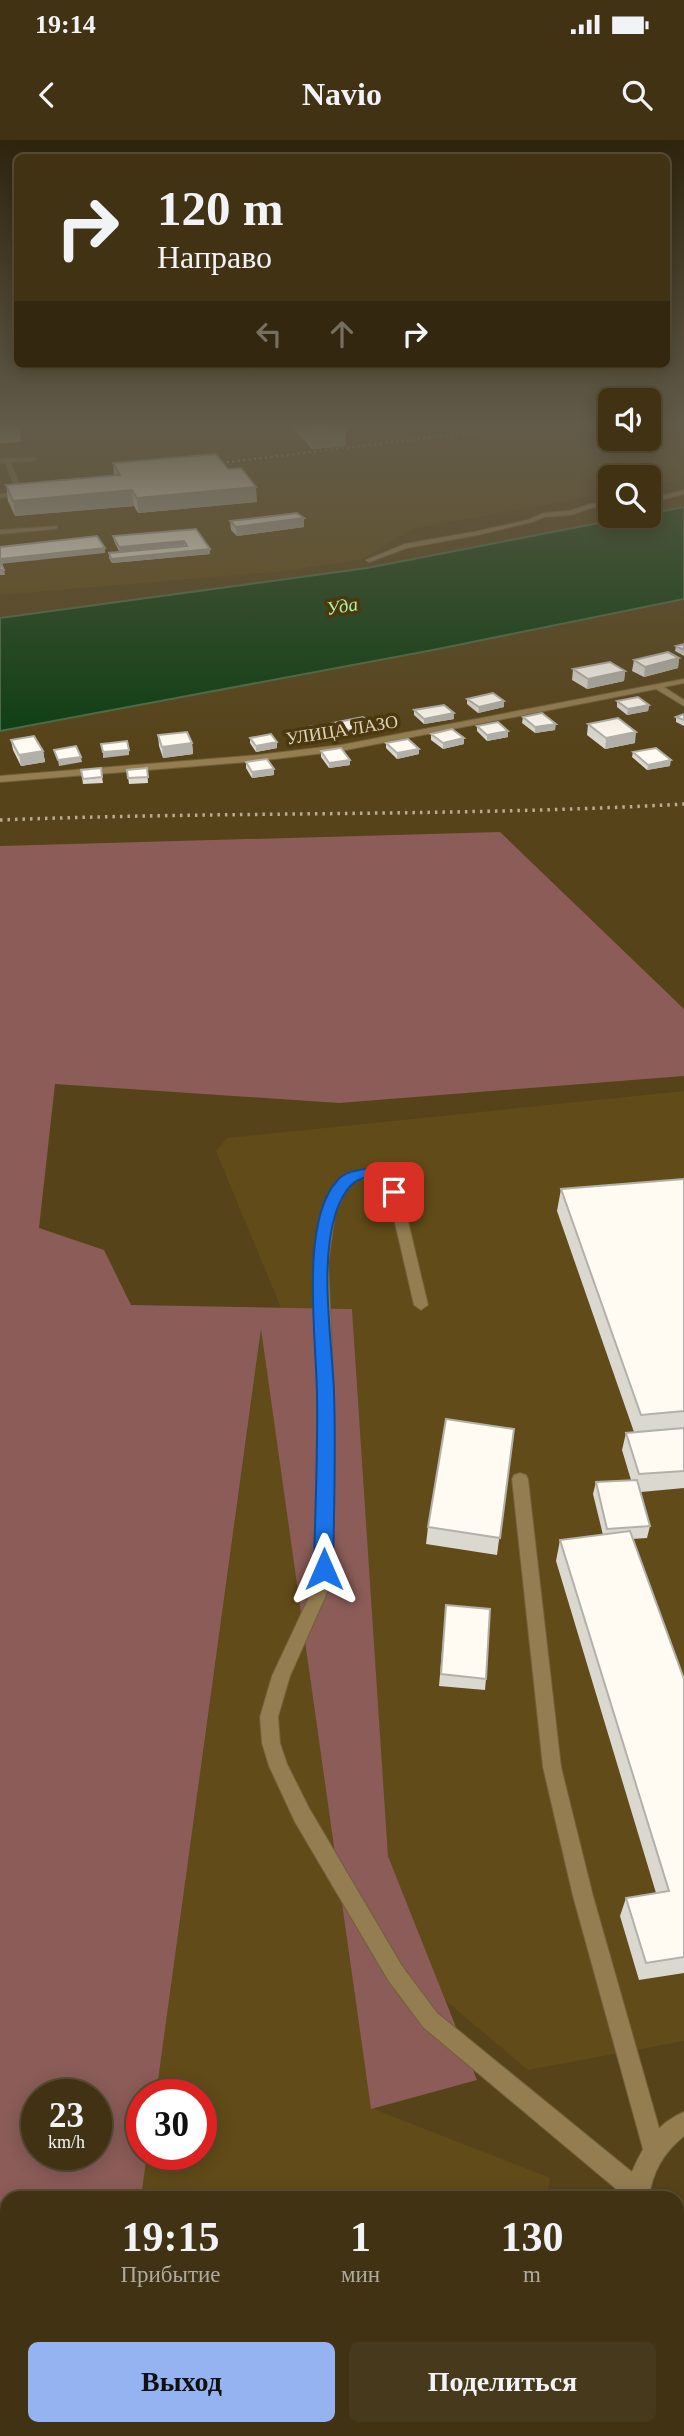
<!DOCTYPE html>
<html lang="ru">
<head>
<meta charset="utf-8">
<style>
  body { margin:0; font-family:Georgia,serif; background:#473a1c; color:#f1f3f6; height:100vh; display:flex; flex-direction:column; font-size:26px; white-space:nowrap }
  * { box-sizing:border-box; margin:0 }
  p { font-size:23px; color:#aeaaa0 }
  .icon { flex:none; width:38px; height:38px; fill:none; stroke:currentColor; stroke-width:2; stroke-linecap:round; stroke-linejoin:round }
  .map { position:relative; flex:1; overflow:hidden }
  .details { position:absolute; left:0px; top:2051px; width:684px; height:245px; display:flex; flex-direction:column; background:#403213; border-radius:21px 21px 0 0; box-shadow:0 4px 18px #0003,0 0 0 2px #594d33 }
  .details>* { flex:none }
  .top-card { position:absolute; left:14px; top:14px; width:656px; height:214px; border-radius:10px; box-shadow:0 4px 18px #0003,0 0 0 2px #594d33; background:#403213; color:#f1f3f6; overflow:hidden }
  .tools { position:absolute; left:598px; top:248px; display:grid; gap:14px }
  .tools a { display:grid; place-items:center; width:63px; height:63px; border-radius:10px; background:#403213; box-shadow:0 4px 18px #0003,0 0 0 2px #594d33; font-size:35px }
  .speed { position:absolute; left:21px; top:1939px; display:flex; gap:14px; font-size:35px; font-weight:700; text-align:center }
  .speed>* { display:grid; place-content:center; width:91px; height:91px; border-radius:50%; background:#403213; box-shadow:0 4px 18px #0003,0 0 0 2px #594d33; line-height:1 }
  .speed small { font-size:18px; font-weight:400 }
  .speed .limit { border:10px solid #d22; background:#fff; color:#111 }
  .pin { position:absolute; display:grid; place-items:center; width:60px; height:60px; color:#fff; margin:-30px; border-radius:14px; box-shadow:0 4px 10px #0006 }
  .me { position:absolute; width:77px; margin:-38px; rotate:0deg; stroke-linejoin:round; filter:drop-shadow(0 0 5px #0008) }
  .turn { display:flex; align-items:center; gap:24px; height:147px; padding:0 28px; font-size:32px }
  .turn .icon { width:91px; height:91px; stroke-width:2.5 }
  .turn b { display:block; font-size:49px; line-height:60px }
  .lanes { display:flex; align-items:center; height:66px; padding:0 28px; background:#0003; justify-content:center; gap:35px; direction:ltr }
  .lanes .off { opacity:.35 }
  .eta { display:flex; justify-content:space-evenly; align-items:center; height:119px; text-align:center }
  .eta b { font-size:42px; font-weight:800; line-height:49px }
  .button { display:flex; gap:14px; margin-top:auto; padding:14px 28px }
  .button a { flex:1; height:80px; border-radius:10px; background:#95b2f1; color:#111; font-size:28px; font-weight:800; line-height:80px; text-align:center }
  .button a+a { background:#473a1c; color:#f1f3f6 }
  .status { display:flex; justify-content:space-between; align-items:center; height:49px; padding:0 35px; background:#403213; direction:ltr }
  .status svg { height:19px; fill:currentColor }
  header { display:flex; justify-content:space-between; align-items:center; height:91px; padding:0 28px; background:#403213; font-size:32px; font-weight:800 }
  .map>svg:first-child { display:block }
</style>
</head>
<body>
<div class="status"><b>19:14</b><svg viewBox="0 0 49 12"><path d="M0 12V9h3v3zM5 12V6h3v6zM10 12V3h3v9zM15 12V0h3v12zM26 1h20v11H26zM47 4h2v5h-2z"/></svg></div>
<header><svg class="icon" aria-label="back" viewBox="0 0 24 24"><path d="M15 5l-7 7 7 7"/></svg>Navio<svg class="icon" aria-label="search" viewBox="0 0 24 24"><circle cx="10" cy="10" r="6"/><path d="M15 15l6 6"/></svg></header>
<div class="map">
<svg width="684" height="2296" viewBox="0 0 684 2296">
  <rect width="100%" height="100%" fill="#564319"/>
  <path fill="#614b18" d="M0,285H611V299H649V285H684V339L649,346V338H611V353L412,389L362,419L286,431L0,455Z
    M684,951V1901L528,1930L445,1860L388,1716L352,1169L281,1168L216,1011L227,998Z
    M262,1185L371,1968L550,2038L547,2058H141L147,2014H201V1955H156Z
    M109,2289H506L505,2296H109Z"/>
  <path fill="#8b5c58" fill-rule="evenodd" d="M500,692L684,869V936L339,963L55,944L39,1088L104,1110L131,1165L352,1169L388,1716L477,1940L371,1969L261,1189L156,1955H142V2014H147L141,2058H7V2289H109V2296H0V706ZM37,1955H96V2014H37Z"/>
  <path fill="#0c3e12" stroke="#4b6b45" stroke-width="2" d="M684,367V459L433,510L0,591V478L367,428L635,376H649V374Z"/>
  <g fill="none" stroke-linecap="round" stroke-linejoin="round">
    <defs>
      <path id="lane" d="M0,285H30L0,288Z
        M36,318L34,321L10,322L23,352L28,353V355L0,358V354L17,353L5,323H0V319Z
        M684,350V354L649,363V359Z
        M611,362V366L591,368L570,375L544,377L532,382L478,395L407,408L369,422L366,420L405,404L478,391L528,380L543,373L569,371L590,364Z
        M520,1333L526,1335L528,1339L561,1627L593,1756L665,2009L662,2017L654,2020L646,2017L643,2009L573,1756L543,1627L512,1339L514,1335Z"/>
      <path id="street" d="M58,386L56,389L0,394V390Z
        M684,539V543L664,547L684,560V566L656,549L341,611L258,621L0,642V636L258,615L341,605Z
        M371,1029L386,1033L401,1052L428,1165L421,1170L414,1165L388,1053L376,1039H359L347,1047L335,1073L328,1123L334,1256L332,1429L326,1455L290,1536L278,1577L280,1603L287,1624L309,1668L402,1826L437,1873L632,2032C643,2006 657,1983 684,1972V1996C664,2012 652,2032 649,2058H627L423,1887L388,1840L295,1682L269,1626L262,1603L260,1577L272,1536L310,1455L316,1429L318,1256L314,1123L321,1073L336,1044L351,1032Z
        M627,2289H653V2296H627Z"/>
    </defs>
    <use href="#lane" stroke="#71603a" stroke-width="2"/>
    <use href="#street" stroke="#71603a" stroke-width="2"/>
    <use href="#lane" fill="#937d51" fill-rule="evenodd"/>
    <use href="#street" fill="#937d51" fill-rule="evenodd"/>
    <path stroke="#b9ac90" stroke-width="2.5" stroke-dasharray="2 3.5" stroke-linecap="butt" d="M205,325L533,285"/>
    <path stroke="#b9ac90" stroke-width="3.5" stroke-dasharray="2.5 5" stroke-linecap="butt" d="M0,680C228,671 456,677 684,664"/>
  </g>
  <path fill="#dbd8d0" d="M0,285H19L21,302L0,303Z
    M290,285H340L346,291V306L312,309Z
    M113,323L228,329L257,362L138,373L134,366L15,376L8,361L6,345L114,336Z
    M230,381L304,387L237,396L231,390Z
    M196,389L210,414L112,423L109,418V413L184,406L119,411L114,401L113,396Z
    M684,504V516L675,511L676,506Z
    M679,518L678,528L644,537L632,531L634,520Z
    M573,529L625,531L624,541L587,549L572,540Z
    M467,559L504,561V567L478,573L467,564Z
    M617,561L649,565L648,571L627,575L617,567Z
    M414,570L454,579L424,584L414,575Z
    M684,574V586L676,582V577Z
    M523,577L555,590L535,593L522,583Z
    M333,583L374,587V592L350,597L333,588Z
    M588,584L635,603L605,609L587,595Z
    M477,586L508,591V597L487,601L477,591Z
    M292,590L322,602L300,605L292,595Z
    M431,594L464,598V604L443,609L431,600Z
    M158,595L192,603L193,614L163,618L159,606Z
    M250,598L277,608L256,612L250,603Z
    M11,600L43,611L45,622L21,626L13,610Z
    M386,603L419,614L397,619L386,608Z
    M321,611L350,625L329,628L321,617Z
    M633,612L670,626L647,630L632,617Z
    M246,622L274,635L252,638L246,628Z
    M147,628L148,643L129,644L127,630Z
    M81,630L102,637L103,643L83,644Z
    M684,1039V1348L641,1352L650,1386L647,1398L632,1399L684,1539V1833L639,1840L620,1776L626,1758L656,1753L556,1421L560,1400L603,1395L593,1354L596,1342L631,1340L622,1310L626,1293L634,1292L557,1071L561,1049Z
    M514,1289L497,1415L426,1404L428,1387Z
    M446,1465L486,1539L485,1550L439,1546Z"/>
  <path fill="#b2b0a9" d="M346,291V306L312,309V294Z
    M256,347L257,362L138,373L137,358Z
    M132,350L134,366L15,376L13,361Z
    M304,378V387L237,396L236,387Z
    M184,401V405L119,411V407Z
    M105,408V413L0,424V419Z
    M210,409V414L112,423L111,419Z
    M0,430H4L5,435H0Z
    M679,518L678,528L644,537L645,527Z
    M625,531L624,541L587,549L588,539Z
    M504,561V567L478,573L479,567Z
    M649,565L648,571L627,575L628,569Z
    M454,573V579L424,584V579Z
    M556,584L555,590L535,593V587Z
    M374,587V592L350,597V591Z
    M508,591V597L487,601V595Z
    M636,592L635,603L605,609L606,598Z
    M322,596V602L300,605V600Z
    M464,598V604L443,609V603Z
    M277,602V608L256,612V606Z
    M192,603L193,614L163,618L162,607Z
    M419,609V614L397,619V613Z
    M129,610V615L103,618V612Z
    M43,611L45,622L21,626L19,615Z
    M81,617L82,622L59,626L58,620Z
    M350,620V625L329,628V623Z
    M671,620L670,626L647,630L648,625Z
    M274,629V635L252,638V632Z"/>
  <path fill="#fffbf2" stroke="#b2b0a9" stroke-width="2" d="M0,285H19V287L0,288Z
    M303,285H340L346,291L312,294Z
    M216,314L228,329L241,328L256,347L137,358L132,350L13,361L6,345L120,335L113,323Z
    M297,373L304,378L236,387L230,381Z
    M196,389L210,409L111,419L109,413L187,406L184,401L119,407L113,396Z
    M97,396L105,408L0,419V407Z
    M0,421L4,430H0Z
    M684,504V510L676,506Z
    M668,512L679,518L645,527L634,520Z
    M610,522L625,531L588,539L573,529Z
    M493,553L504,561L479,567L467,559Z
    M638,557L649,565L628,569L617,561Z
    M444,565L454,573L424,579L414,570Z
    M542,573L556,584L535,587L523,577Z
    M684,574V580L676,577Z
    M363,577L374,587L350,591L333,583Z
    M618,578L636,592L606,598L588,584Z
    M498,582L508,591L487,595L477,586Z
    M313,586L322,596L300,600L292,590Z
    M452,589L464,598L443,603L431,594Z
    M187,592L192,603L162,607L158,595Z
    M271,594L277,602L256,606L250,598Z
    M34,596L43,611L19,615L11,600Z
    M408,599L419,609L397,613L386,603Z
    M127,601L129,610L103,612L101,604Z
    M76,606L81,617L58,620L54,610Z
    M341,608L350,620L329,623L321,611Z
    M656,608L671,620L648,625L633,612Z
    M267,619L274,629L252,632L246,622Z
    M101,628L102,637L83,639L81,630Z
    M147,628L148,637L128,638L127,630Z
    M684,1039V1271L641,1275L561,1049Z
    M446,1279L514,1289L500,1398L428,1387Z
    M684,1288V1331L639,1334L626,1293Z
    M637,1340L650,1386L607,1389L596,1342Z
    M630,1391L684,1539V1817L646,1823L626,1758L669,1751L560,1400Z
    M446,1465L490,1469L486,1539L441,1534Z"/>
  <linearGradient id="sky" x2="0" y2="1"><stop stop-color="#2f250e"/><stop offset="0.47" stop-color="#625b49"/><stop offset="1" stop-color="#625b49" stop-opacity="0"/></linearGradient>
  <rect width="684" height="606" fill="url(#sky)"/>
  <path fill="#1a73e8" stroke="#114b97" stroke-width="2" d="M371,1028L386,1032L402,1052L394,1056L389,1055L376,1039C354,1032 342,1055 336,1072C319,1125 332,1198 334,1253C336,1311 334,1370 333,1429L330,1435L324,1437L317,1435L314,1429C315,1372 318,1314 317,1257C317,1203 299,1082 337,1041C345,1031 359,1030 371,1028Z"/>
  <g text-anchor="middle" dominant-baseline="central" stroke-width="7" stroke-linejoin="round" paint-order="stroke">
    <g font-size="18" fill="#ded3bd" stroke="#4b390d">
      <text transform="translate(342 590) rotate(-9)">УЛИЦА ЛАЗО</text>
    </g>
    <g font-size="19" font-style="italic" fill="#abf3ad" stroke="#4b390d">
      <text transform="translate(342 466) rotate(-9)">Уда</text>
    </g>
  </g>
</svg>
<div class="tools">
<a><svg class="icon" aria-label="sound" viewBox="0 0 24 24"><path d="M4 9h4l5-4v14l-5-4H4zM17 9q2 3 0 6"/></svg></a>
<a><svg class="icon" aria-label="search" viewBox="0 0 24 24"><circle cx="10" cy="10" r="6"/><path d="M15 15l6 6"/></svg></a>
</div>
<div class="speed"><div>23<small>km/h</small></div><div class="limit">30</div></div>
<div class="pin" style="left:394px;top:1052px;background:#d93025"><svg class="icon" aria-label="arrive" viewBox="0 0 24 24"><path d="M6 21V4h12l-3 4 3 4H6"/></svg></div>
<svg class="me" style="left:324px;top:1429px" viewBox="-20 -20 40 40"><path d="M0-17L14 15 0 8-14 15z" fill="#1a73e8" stroke="#fff" stroke-width="4"/></svg>
<div class="top-card">
<div class="turn"><svg class="icon" aria-label="right" viewBox="0 0 24 24"><path d="M7 20v-9h11M14 6l5 5-5 5"/></svg><div><b>120 m</b>Направо</div></div>
<div class="lanes"><svg class="icon off" aria-label="left" viewBox="0 0 24 24"><path d="M17 20v-9H6M10 6l-5 5 5 5"/></svg><svg class="icon off" aria-label="ahead" viewBox="0 0 24 24"><path d="M12 20V5M6 11l6-6 6 6"/></svg><svg class="icon" aria-label="right" viewBox="0 0 24 24"><path d="M7 20v-9h11M14 6l5 5-5 5"/></svg></div>
</div>
<section class="details">
<div class="eta">
<div><b>19:15</b><p>Прибытие</p></div>
<div><b>1</b><p>мин</p></div>
<div><b>130</b><p>m</p></div>
</div>
<div class="button"><a>Выход</a><a>Поделиться</a></div>
</section>
</div>
</body>
</html>
